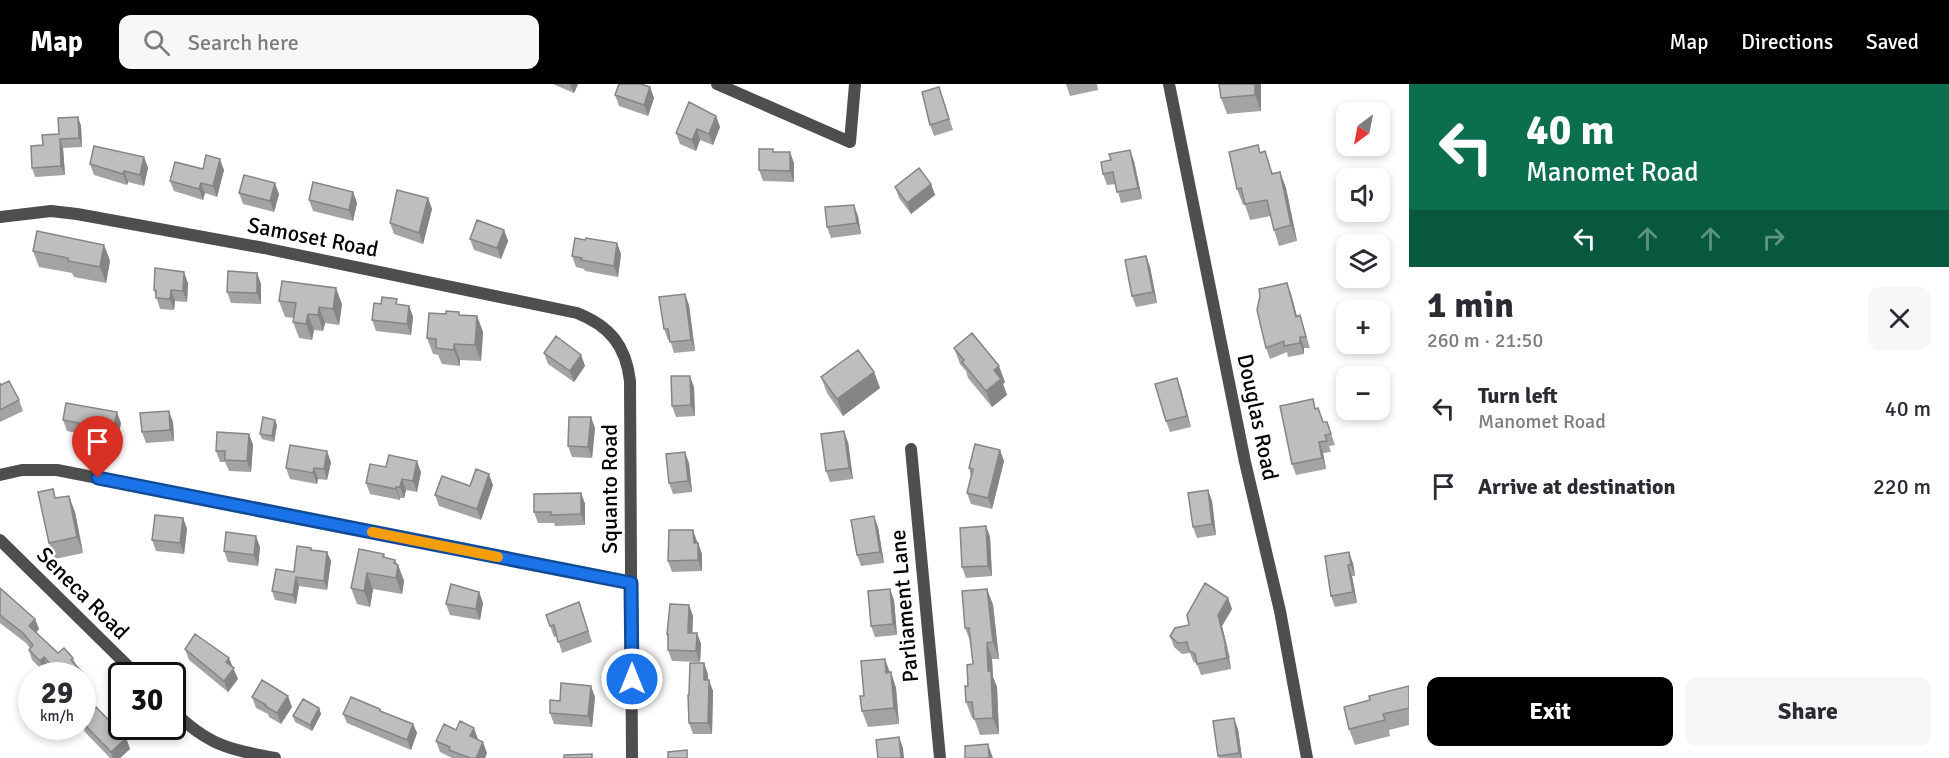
<!DOCTYPE html>
<html lang="en">
<head>
<meta charset="utf-8">
<style>
  body { margin:0; font-family:Signika,sans-serif; background:#f7f7f7; color:#2b2b33; height:100vh; display:flex; flex-direction:column; font-size:22px; white-space:nowrap }
  * { box-sizing:border-box; margin:0 }
  p { font-size:20px; color:#7c7c81 }
  .icon { flex:none; width:33px; height:33px; fill:none; stroke:currentColor; stroke-width:2; stroke-linecap:round; stroke-linejoin:round }
  .map { position:relative; flex:1; overflow:hidden }
  .panel { display:flex; flex-direction:column; background:#fff; width:540px }
  .panel>* { flex:none }
  .banner { background:#0b6e4f; color:#fff; overflow:hidden }
  .needle { width:39px; rotate:212deg }
  .tools { position:absolute; left:1336px; top:18px; display:grid; gap:12px }
  .tools a { display:grid; place-items:center; width:54px; height:54px; border-radius:12px; background:#fff; box-shadow:0 3px 9px #0003; font-size:30px }
  .speed { position:absolute; left:18px; top:578px; display:flex; gap:12px; font-size:30px; font-weight:700; text-align:center }
  .speed>* { display:grid; place-content:center; width:78px; height:78px; border-radius:50%; background:#fff; box-shadow:0 3px 9px #0003; line-height:1 }
  .speed small { font-size:15px; font-weight:400 }
  .speed .limit { border:3px solid #111; border-radius:9px; background:#fff; color:#111 }
  .pin { position:absolute; display:grid; place-items:center; width:51px; height:51px; color:#fff; margin:-62px -26px; border-radius:50% 50% 50% 0; rotate:-45deg; box-shadow:0 0 6px #0007 }
  .pin .icon { rotate:45deg }
  .me { position:absolute; width:66px; margin:-33px; rotate:0deg; stroke-linejoin:round; filter:drop-shadow(0 0 4px #0008) }
  .turn { display:flex; align-items:center; gap:21px; height:126px; padding:0 18px; font-size:27px }
  .turn .icon { width:78px; height:78px; stroke-width:2.5 }
  .turn b { display:block; font-size:42px; line-height:51px }
  .lanes { display:flex; align-items:center; height:57px; padding:0 18px; background:#0003; justify-content:center; gap:30px; direction:ltr }
  .lanes .off { opacity:.35 }
  .round { display:grid; place-items:center; flex:none; width:63px; height:63px; border-radius:12px; background:#f7f7f7 }
  .head { display:flex; align-items:center; justify-content:space-between; height:102px; padding:0 18px }
  h1 { font-size:36px; font-weight:700; line-height:45px }
  .primary-button { display:flex; gap:12px; margin-top:auto; padding:12px 18px }
  .primary-button a { flex:1; height:69px; border-radius:12px; background:#000; color:#fff; font-size:24px; font-weight:700; line-height:69px; text-align:center }
  .primary-button a+a { background:#f7f7f7; color:#2b2b33 }
  ul { padding:0; list-style:none }
  li { display:flex; align-items:center; gap:18px; height:78px; padding:0 18px }
  li div { flex:1 }
  li b { display:block; font-size:22px }
  li em { font-style:normal }
  header { display:flex; align-items:center; gap:36px; box-sizing:border-box; height:84px; padding:0 30px; background:#000; color:#fff }
  header strong { font-size:28px }
  nav { display:flex; gap:33px; margin-inline-start:auto; font-size:21px }
  .search { width:420px; height:54px; background:#f7f7f7; display:flex; align-items:center; gap:15px; box-sizing:border-box; padding:0 21px; border-radius:12px; color:#7c7c81; font-size:22px }
  main { display:flex; flex:1; min-height:0 }
  .map>svg:first-child { display:block }
</style>
</head>
<body>
<header>
<strong>Map</strong>
<div class="search"><svg class="icon" aria-label="search" viewBox="0 0 24 24"><circle cx="10" cy="10" r="6"/><path d="M15 15l6 6"/></svg>Search here</div>
<nav><a>Map</a><a>Directions</a><a>Saved</a></nav>
</header>
<main>
<div class="map">
<svg width="1409" height="674" viewBox="0 0 1409 674">
  <rect width="100%" height="100%" fill="#fff"/>
  <g fill="none" stroke-linecap="round" stroke-linejoin="round">
    <path stroke="#4e4e4e" stroke-width="12" d="M717,0L850,58L855,0
      M1169,0L1245,378L1280,527L1307,674
      M0,133L51,127L77,130L264,164L577,229C610,242 626,262 630,297L632,674
      M911,365L940,674
      M0,391L22,386H57L631,499
      M0,456L137,591
      M172,626C208,661 227,665 275,674"/>
  </g>
  <path fill="#a3a3a3" d="M553,0H578L574,9Z
    M1066,0H1097L1098,6L1070,12Z
    M1261,0V27L1227,30L1221,14Z
    M650,3L654,14L648,32L619,22L615,11Z
    M943,14L953,46L934,52L930,41Z
    M716,32L720,43L713,61L700,56L696,67L680,60L676,49Z
    M78,33L81,42L82,63L63,64L65,91L35,93L32,84L43,61L59,50Z
    M773,65L774,68L794,79V98L763,97L759,86Z
    M1261,69L1273,89L1280,88L1286,104L1297,157L1279,162L1274,146L1271,132L1250,136L1245,121H1243L1237,105Z
    M144,73L148,84L144,102L128,98L127,101L94,91L90,80Z
    M1134,77L1142,115L1121,119L1116,100L1107,101L1103,90Z
    M203,85L224,86L217,113L205,109L203,116L174,107L170,97Z
    M931,100L935,111L911,130L899,114L895,103Z
    M353,108L357,119L353,137L313,127L309,116Z
    M239,109L279,110L274,128L243,120Z
    M428,114L432,125L423,160L394,150L390,139Z
    M858,132L861,150L831,154L827,143Z
    M504,146L508,157L501,175L474,166L470,155Z
    M585,156L617,159L621,170L618,193L585,187L584,185L576,183L572,172Z
    M104,161L110,177L106,199L74,193L72,189L39,183L33,167Z
    M1146,172L1150,183L1157,219L1136,223L1132,212Z
    M257,189L261,200V220L231,219L227,208Z
    M188,199L187,218L175,217L174,226L160,225L154,206Z
    M1287,199L1291,210L1297,232L1300,231L1310,264H1304V270L1288,273L1287,268L1270,275L1266,264Z
    M279,217L342,220L339,241L325,239L323,247L314,246L312,256L299,254L293,238L294,234L285,233Z
    M381,220L409,222L413,233L411,251L376,247L372,236Z
    M689,221L695,267L674,269L670,256H668L664,245Z
    M460,231L477,232L483,248L481,277L460,276V282L442,280L438,271L433,270L427,254Z
    M954,264L1005,298L1003,300L1007,311L992,323L968,294L966,287L960,280Z
    M544,269L581,271L585,282L574,298L548,280Z
    M874,288L880,304L843,332L827,309L821,293Z
    M1177,294L1191,343L1170,348L1166,337Z
    M0,299L19,316L23,327L0,338Z
    M694,303L695,332L676,333L672,322Z
    M1317,324L1323,338H1327L1335,361L1329,362L1331,368L1323,369L1326,385L1296,391L1292,380Z
    M63,336L121,339L117,358L82,353L81,350L67,347Z
    M173,338L174,357L146,359L142,348Z
    M277,341L274,358L262,355L260,350Z
    M595,344L592,374L572,373L568,362Z
    M249,350L253,361L251,388L229,387L225,378H220L216,367Z
    M848,358L853,395L830,398L826,387Z
    M1004,377L992,425L971,420L967,409L971,392L969,384Z
    M331,378L327,396L318,395L317,400L290,395L286,384Z
    M689,379L692,408L673,410L669,399Z
    M386,383L421,388L417,408L406,406L404,414H400V416L370,410L366,399Z
    M493,401L481,436L439,422L435,411L470,402Z
    M1208,406L1212,417L1216,451L1197,454L1193,443Z
    M581,409L585,420V441L555,442L554,439H538L534,428Z
    M56,413L75,428L83,469L55,475L49,459Z
    M183,434L187,445L184,470L156,467L152,456Z
    M986,442L990,453L992,492L966,494L962,483Z
    M878,443L884,479L861,482L857,471Z
    M697,457L702,470V487L672,488L668,477Z
    M260,463L258,482L228,478L224,467Z
    M312,467L327,468L331,477L327,506L299,502L296,520L275,516L272,507L294,488Z
    M384,470L385,473L398,481L404,497L402,510L373,505L370,523L357,520L351,504Z
    M1325,472L1353,479L1355,492H1352L1357,519L1335,523L1331,512Z
    M0,504L35,535L39,545L36,548L58,569L64,564L73,574L76,581L82,588L86,598L82,601V591H54L47,583L43,587L32,576L29,566L30,564L26,559L0,539Z
    M987,505L993,521L999,575H992L993,593L997,603L999,650L980,651L974,634H972L966,618L973,580L971,559L965,544Z
    M479,508L483,519L480,536L450,531L446,520Z
    M1228,514L1232,525L1222,542L1230,574H1229L1231,585L1201,591L1197,580L1193,577L1190,569L1182,570L1174,563L1170,552L1189,541Z
    M894,516L897,551L875,553L871,542Z
    M689,521L693,532L692,549H697L701,560L700,578L672,577L668,566V555L667,550Z
    M583,529L592,558L562,569L557,552L554,553L546,531Z
    M185,565L232,583L238,595L228,608L189,576Z
    M885,575L896,604L899,640L868,643L862,627L864,612Z
    M708,590V596L713,607L712,650H693L689,639V611Z
    M1409,602V641L1389,646L1390,652L1355,661L1349,645L1370,616Z
    M252,613L292,623L281,640L269,633L268,630L256,624Z
    M595,613L592,643L554,640L550,629L560,617Z
    M319,624L321,630L312,647L295,638L293,632Z
    M380,625L381,628L413,640L417,649L411,666L347,639L343,630Z
    M82,636L126,654L130,665L120,674H110L85,648L82,641Z
    M1238,645L1242,674H1219L1218,672Z
    M478,655L487,669L485,674H452L440,668L436,657Z"/>
  <path fill="#858585" d="M570,0H578L574,9Z
    M1255,0H1261V27L1255,11Z
    M650,3L654,14L648,32L644,21Z
    M716,32L720,43L713,61L709,50Z
    M78,33L81,42L82,63L79,54Z
    M697,45L700,56L696,67L692,56Z
    M60,55L63,64L65,91L61,82Z
    M1130,66L1134,77L1142,115L1138,104Z
    M790,68L794,79V98L790,87Z
    M144,73L148,84L144,102L140,91Z
    M220,75L224,86L217,113L213,102Z
    M124,87L128,98L127,101L123,90Z
    M1280,88L1286,104L1297,157L1291,141Z
    M201,99L205,109L203,116L199,105Z
    M275,99L279,110L274,128L270,117Z
    M931,100L935,111L911,130L907,119Z
    M353,108L357,119L353,137L349,126Z
    M428,114L432,125L423,160L419,149Z
    M854,121L858,132L861,150L857,139Z
    M504,146L508,157L501,175L497,164Z
    M617,159L621,170L618,193L614,182Z
    M104,161L110,177L106,199L100,183Z
    M1146,172L1150,183L1157,219L1153,208Z
    M184,188L188,199L187,218L183,207Z
    M257,189L261,200V220L257,209Z
    M1287,199L1291,210L1300,244L1296,233Z
    M336,204L342,220L339,241L333,225Z
    M171,206L175,217L174,226L170,215Z
    M685,210L689,221L695,267L691,256Z
    M409,222L413,233L411,251L407,240Z
    M319,223L325,239L323,247L318,231Z
    M308,230L314,246L312,256L306,240Z
    M477,232L483,248L481,277L475,261Z
    M1300,253L1304,264V270L1300,259Z
    M454,260L460,276V282L454,266Z
    M581,271L585,282L574,298L570,287Z
    M999,282L1005,298L1003,300L1007,311L992,323L986,307L994,286Z
    M874,288L880,304L843,332L837,315Z
    M690,292L694,303L695,332L691,321Z
    M1177,294L1181,305L1191,343L1187,332Z
    M169,327L173,338L174,357L170,346Z
    M117,328L121,339L117,358L113,347Z
    M591,333L595,344L592,374L588,363Z
    M275,336L277,341L274,358L272,352Z
    M844,347L848,358L853,395L849,384Z
    M249,350L253,361L251,388L247,377Z
    M1319,358L1323,369L1326,385L1322,374Z
    M1000,366L1004,377L992,425L988,414Z
    M327,367L331,378L327,396L324,385Z
    M685,368L689,379L692,408L688,397Z
    M417,377L421,388L417,408L413,397Z
    M314,384L318,395L317,400L313,389Z
    M489,390L493,401L481,436L477,425Z
    M402,395L406,406L404,414L400,403Z
    M396,403L400,414V416L396,405Z
    M1208,406L1212,417L1216,451L1212,440Z
    M581,409L585,420V441L581,430Z
    M69,412L75,428L83,469L77,453Z
    M874,432L878,443L884,479L880,468Z
    M183,434L187,445L184,470L180,459Z
    M986,442L990,453L992,492L988,482Z
    M693,446L697,457L698,470L694,459Z
    M256,452L260,463L258,482L254,471Z
    M698,459L702,470V487L698,476Z
    M327,468L331,477L327,506L324,497Z
    M1349,468L1353,479L1355,492L1351,481Z
    M395,476L398,483V481L404,497L402,510L396,494L394,479Z
    M1348,481L1352,492L1357,519L1353,508Z
    M367,489L373,505L370,523L364,507Z
    M296,493L299,502L296,520L293,511Z
    M890,505L894,516L897,551L893,540Z
    M987,505L993,521L999,575L993,558Z
    M479,508L483,519L480,536L476,525Z
    M1228,514L1232,525L1222,542L1230,574L1218,531Z
    M689,521L693,532L692,560L688,549Z
    M35,535L39,545L33,552L29,542Z
    M697,549L701,560L700,578L696,567Z
    M987,559L992,575L993,593L997,603L999,650L993,634L988,587Z
    M1225,563L1229,574L1231,585L1227,574Z
    M44,573L47,583L43,587L40,577Z
    M229,574L238,595L228,608L224,597L226,578Z
    M885,575L890,591L886,589Z
    M704,579L708,590V607L704,596Z
    M82,588L86,598L82,601V591H79Z
    M891,588L896,604L899,640L894,624Z
    M709,596L713,607L712,650L708,639Z
    M591,602L595,613L592,643L588,632Z
    M288,612L292,623L281,640L277,629Z
    M319,624L321,630L312,647L310,641Z
    M1234,634L1238,645L1242,674H1241L1239,669Z
    M413,640L417,649L411,666L407,656Z
    M474,644L478,655L474,663L470,652Z
    M899,653L903,664L904,674H901Z
    M126,654L130,665L120,674H113L111,668Z
    M483,658L487,669L485,674H476Z
    M988,660L993,674H989Z"/>
  <path fill="#bebebe" stroke="#858585" stroke-width="1.5" d="M619,0H641L650,3L644,21L615,11Z
    M1219,0H1255V11L1221,14Z
    M939,3L949,35L930,41L922,8Z
    M689,18L716,32L709,50L697,45L692,56L676,49Z
    M78,33L79,54L60,55L61,82L32,84L31,62L43,61L42,51L59,50L58,34Z
    M1258,61L1260,69L1265,67L1272,90L1280,88L1291,141L1274,146L1267,116L1245,120L1241,104L1237,105L1229,68Z
    M94,62L144,73L140,91L124,87L123,90L90,80Z
    M759,65H773V68H790V87L759,86Z
    M1130,66L1138,104L1117,108L1113,88L1103,90L1101,78L1111,76L1109,70Z
    M206,71L220,75L213,102L201,99L199,105L170,97L175,78L203,85Z
    M919,84L931,100L907,119L895,103Z
    M244,91L275,99L270,117L239,109Z
    M313,98L353,108L349,126L309,116Z
    M397,106L428,114L419,149L390,139Z
    M854,121L857,139L827,143L825,123Z
    M477,136L504,146L497,164L470,155Z
    M37,147L104,161L100,183L68,177V174L33,167Z
    M575,154L585,156L586,154L617,159L614,182L581,176L582,174L572,172Z
    M1146,172L1153,208L1132,212L1125,176Z
    M155,184L184,188L183,207L171,206L170,215L156,214V206H154Z
    M228,187L257,189V209L227,208Z
    M282,197L336,204L333,225L319,223L318,231L308,230L306,240L293,238L296,219L279,217Z
    M1287,199L1296,233L1300,231L1306,253H1300V259L1284,262V257L1266,264L1257,226L1260,212L1259,205Z
    M685,210L691,256L670,258L668,245H664L659,213Z
    M382,213L397,215L396,220L409,222L407,240L372,236L374,219L381,220Z
    M446,227L459,228V231L477,232L475,261L454,260V266L436,264V255L427,254L429,229L446,230Z
    M972,249L999,282L994,286L1001,295L986,307L962,278L964,276L954,264Z
    M556,252L581,271L570,287L544,269Z
    M858,266L874,288L837,315L821,293Z
    M671,292H690L691,321L672,322Z
    M1177,294L1187,332L1166,337L1155,300Z
    M9,297L19,316L0,326V299L1,301Z
    M1313,315L1315,325L1318,324L1323,338H1327L1331,350L1325,351L1327,357L1319,358L1322,374L1292,380L1280,322Z
    M66,319L117,328L113,347L78,342L79,339L63,336Z
    M169,327L170,346L142,348L140,329Z
    M263,333L275,336L272,352L260,350Z
    M569,333H591L588,363L568,362Z
    M844,347L849,384L826,387L821,350Z
    M217,348L249,350L247,377L225,376V367H216Z
    M975,360L1000,366L988,414L967,409L973,385L969,384Z
    M290,361L327,367L324,385L314,384L313,389L286,384Z
    M685,368L688,397L669,399L666,370Z
    M389,371L417,377L413,397L402,395L400,403H396V405L366,399L370,380L386,383Z
    M476,385L489,390L477,425L435,411L442,392L470,402Z
    M53,405L55,414L69,412L77,453L49,459L38,408Z
    M1208,406L1212,440L1193,443L1188,409Z
    M581,409V430L551,431V428H534V410Z
    M155,431L183,434L180,459L152,456Z
    M874,432L880,468L857,471L851,436Z
    M986,442L988,482L962,483L960,444Z
    M669,446H693L694,459H698V476L668,477Z
    M226,448L256,452L254,471L224,467Z
    M297,462L311,464V466L327,468L324,497L296,493L293,511L272,507L276,485L294,488Z
    M359,465L384,470L383,473L395,476L394,479L398,481L396,494L367,489L364,507L351,504Z
    M1349,468L1351,481H1348L1353,508L1331,512L1325,472Z
    M1205,499L1228,514L1218,531L1226,563H1225L1227,574L1197,580L1195,570L1189,566L1187,558L1178,559L1170,552L1175,544L1189,541L1187,531Z
    M451,500L479,508L476,525L446,520Z
    M0,504L35,535L29,542L58,569L64,564L73,574L71,576L82,588L79,591H60L44,573L40,577L29,566L33,561L23,549L0,531Z
    M890,505L893,540L871,542L868,507Z
    M987,505L993,558L987,559L988,587H991L993,634L974,635L972,618H966L965,602H968L967,581L973,580L969,544H965L962,507Z
    M579,518L588,547L558,558L554,541L550,542L546,531Z
    M670,520L689,521L688,549H697L696,567L668,566V550H667Z
    M195,550L229,574L226,578L234,584L224,597L185,565Z
    M885,575L886,589L891,588L894,624L862,627L860,612H864L861,577Z
    M690,579H704V596H709L708,639H689L688,611H689Z
    M262,596L288,612L277,629L265,622L266,621L252,613Z
    M561,599L591,602L588,632L550,629V616L560,617Z
    M1409,602V624L1383,630L1385,636L1349,645L1344,623L1370,616L1369,612Z
    M351,613L380,625V627L413,640L407,656L343,630Z
    M303,615L319,624L310,641L293,632Z
    M96,623L126,654L111,668L82,638V636Z
    M1234,634L1239,669L1218,672L1213,637Z
    M460,637L474,644L470,652L483,658L476,674H470L449,666L450,663L436,657L444,640L456,646Z
    M899,653L901,674H878L876,656Z
    M988,660L989,674H965V662Z
    M687,666V674H668V668Z
    M592,670V674H564V671Z"/>
  <g fill="none" stroke-linecap="round" stroke-linejoin="round">
    <defs>
      <path id="route" d="M98,394L631,499L632,595"/>
    </defs>
    <use href="#route" stroke="#114b97" stroke-width="15"/>
    <use href="#route" stroke="#1a73e8" stroke-width="10"/>
    <path stroke="#f59e0b" stroke-width="10" d="M372,448L498,473"/>
  </g>
  <g text-anchor="middle" dominant-baseline="central" stroke-width="5" stroke-linejoin="round" paint-order="stroke">
    <g font-size="22" fill="#000" stroke="#fff">
      <text transform="translate(313 153) rotate(11)">Samoset Road</text>
      <text transform="translate(1258 333) rotate(78)">Douglas Road</text>
      <text transform="translate(609 405) rotate(-90)">Squanto Road</text>
      <text transform="translate(83 509) rotate(45)">Seneca Road</text>
      <text transform="translate(904 522) rotate(-95)">Parliament Lane</text>
    </g>
  </g>
</svg>
<div class="tools">
<a><svg class="needle" viewBox="-14 -14 28 28"><path d="M0-13l5 13h-10z" fill="#e53935"/><path d="M0 13l5-13h-10z" fill="#7c7c81"/></svg></a>
<a><svg class="icon" aria-label="sound" viewBox="0 0 24 24"><path d="M4 9h4l5-4v14l-5-4H4zM17 9q2 3 0 6"/></svg></a>
<a><svg class="icon" aria-label="layers" viewBox="0 0 24 24"><path d="M12 4l9 5-9 5-9-5zM3 14l9 5 9-5"/></svg></a>
<a>+</a>
<a>−</a>
</div>
<div class="speed"><div>29<small>km/h</small></div><div class="limit">30</div></div>
<div class="pin" style="left:98px;top:394px;background:#d93025"><svg class="icon" aria-label="arrive" viewBox="0 0 24 24"><path d="M6 21V4h12l-3 4 3 4H6"/></svg></div>
<svg class="me" style="left:632px;top:595px" viewBox="-20 -20 40 40"><circle r="17" fill="#1a73e8" stroke="#fff" stroke-width="3"/><path d="M0-11L8 9 0 5-8 9z" fill="#fff"/></svg>
</div>
<section class="panel">
<div class="banner">
<div class="turn"><svg class="icon" aria-label="left" viewBox="0 0 24 24"><path d="M17 20v-9H6M10 6l-5 5 5 5"/></svg><div><b>40 m</b>Manomet Road</div></div>
<div class="lanes"><svg class="icon" aria-label="left" viewBox="0 0 24 24"><path d="M17 20v-9H6M10 6l-5 5 5 5"/></svg><svg class="icon off" aria-label="ahead" viewBox="0 0 24 24"><path d="M12 20V5M6 11l6-6 6 6"/></svg><svg class="icon off" aria-label="ahead" viewBox="0 0 24 24"><path d="M12 20V5M6 11l6-6 6 6"/></svg><svg class="icon off" aria-label="right" viewBox="0 0 24 24"><path d="M7 20v-9h11M14 6l5 5-5 5"/></svg></div>
</div>
<div class="head"><div><h1>1 min</h1><p>260 m · 21:50</p></div><a class="round"><svg class="icon" aria-label="close" viewBox="0 0 24 24"><path d="M6 6l12 12M18 6L6 18"/></svg></a></div>
<ul>
<li><svg class="icon" aria-label="left" viewBox="0 0 24 24"><path d="M17 20v-9H6M10 6l-5 5 5 5"/></svg><div><b>Turn left</b><p>Manomet Road</p></div><em>40 m</em></li>
<li><svg class="icon" aria-label="arrive" viewBox="0 0 24 24"><path d="M6 21V4h12l-3 4 3 4H6"/></svg><div><b>Arrive at destination</b></div><em>220 m</em></li>
</ul>
<div class="primary-button"><a>Exit</a><a>Share</a></div>
</section>
</main>
</body>
</html>
